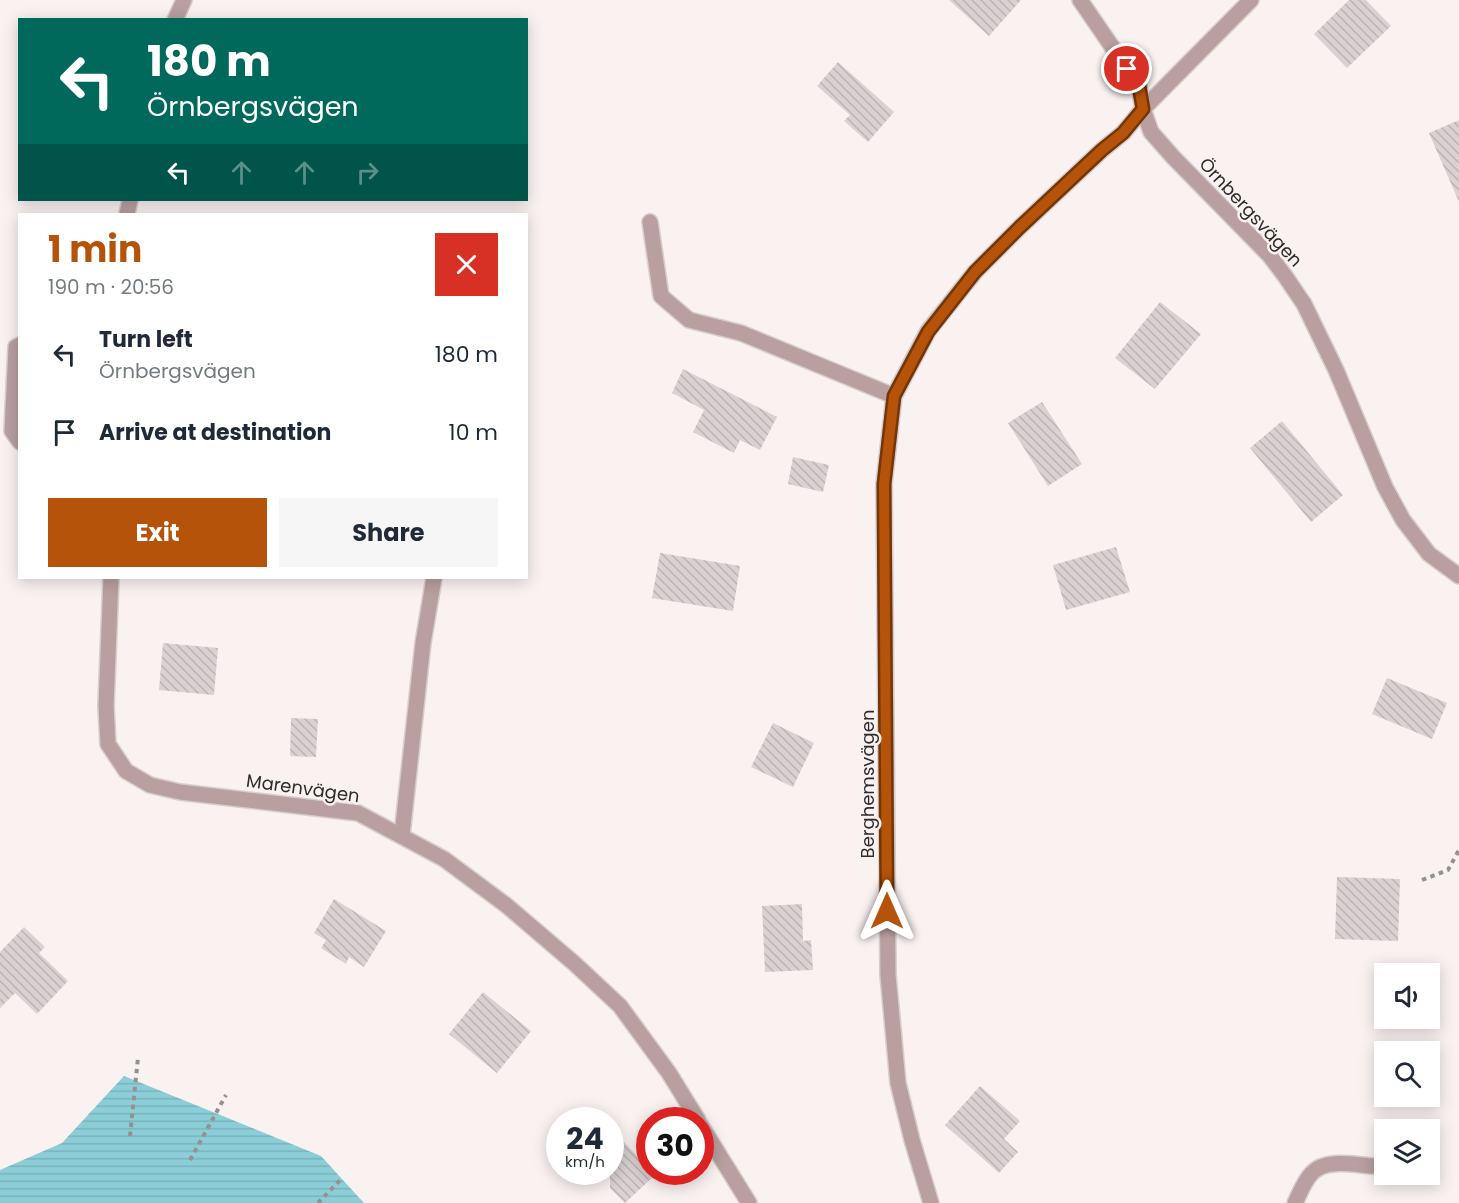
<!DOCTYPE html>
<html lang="en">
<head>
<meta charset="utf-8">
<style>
  body { margin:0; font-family:Poppins,sans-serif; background:#f6f6f7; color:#1f2937; height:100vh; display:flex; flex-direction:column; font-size:22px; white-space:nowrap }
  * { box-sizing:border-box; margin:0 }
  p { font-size:20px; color:#747a83 }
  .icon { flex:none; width:33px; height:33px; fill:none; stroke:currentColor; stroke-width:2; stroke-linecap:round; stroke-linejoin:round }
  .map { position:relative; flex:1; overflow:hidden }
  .panel { position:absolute; left:18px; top:213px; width:510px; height:366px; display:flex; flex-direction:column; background:#fff; border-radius:0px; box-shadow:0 3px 15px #0003 }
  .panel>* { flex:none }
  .top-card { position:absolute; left:18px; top:18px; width:510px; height:183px; border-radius:0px; box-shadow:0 3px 15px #0003; background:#00695c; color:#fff; overflow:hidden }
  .fabs { position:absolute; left:1374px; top:963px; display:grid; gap:12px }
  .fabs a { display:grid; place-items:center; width:66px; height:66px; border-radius:0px; background:#fff; box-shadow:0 3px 15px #0003; font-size:30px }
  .speed { position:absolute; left:546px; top:1107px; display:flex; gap:12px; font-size:30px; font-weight:700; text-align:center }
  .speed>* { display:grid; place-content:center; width:78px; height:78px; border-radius:50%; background:#fff; box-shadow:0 3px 15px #0003; line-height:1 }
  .speed small { font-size:15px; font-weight:400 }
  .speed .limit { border:9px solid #d22; background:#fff; color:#111 }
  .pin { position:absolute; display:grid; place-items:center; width:51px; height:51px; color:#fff; margin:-26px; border:3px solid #fff; border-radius:50%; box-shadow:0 2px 6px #0007 }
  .me { position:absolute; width:66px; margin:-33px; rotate:0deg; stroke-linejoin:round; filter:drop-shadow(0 0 4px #0008) }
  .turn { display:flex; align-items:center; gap:21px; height:126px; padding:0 30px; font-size:27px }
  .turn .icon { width:78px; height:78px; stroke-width:2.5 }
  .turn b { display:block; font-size:42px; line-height:51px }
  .lanes { display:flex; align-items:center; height:57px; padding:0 30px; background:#0003; justify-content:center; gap:30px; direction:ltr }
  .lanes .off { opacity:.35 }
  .round { display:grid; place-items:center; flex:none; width:63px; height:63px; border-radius:0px; background:#f6f6f7 }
  .overview { display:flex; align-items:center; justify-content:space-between; height:102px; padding:0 30px }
  h1 { font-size:36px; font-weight:700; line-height:45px; color:#b45309 }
  .primary-button { display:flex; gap:12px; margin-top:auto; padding:12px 30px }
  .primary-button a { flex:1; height:69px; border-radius:0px; background:#b45309; color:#fff; font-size:24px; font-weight:700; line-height:69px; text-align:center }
  .primary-button a+a { background:#f6f6f7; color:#1f2937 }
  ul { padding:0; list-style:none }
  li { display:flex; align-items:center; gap:18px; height:78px; padding:0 30px }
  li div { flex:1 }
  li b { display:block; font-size:22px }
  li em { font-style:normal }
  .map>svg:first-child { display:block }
</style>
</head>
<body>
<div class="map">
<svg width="1459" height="1203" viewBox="0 0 1459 1203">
  <defs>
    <pattern id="water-rules" width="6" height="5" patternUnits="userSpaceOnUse" patternTransform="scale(1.5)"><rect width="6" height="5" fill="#8cced8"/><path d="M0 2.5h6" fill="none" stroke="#79b1ba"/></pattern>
    <pattern id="building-back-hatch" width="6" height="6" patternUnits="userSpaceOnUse" patternTransform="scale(1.5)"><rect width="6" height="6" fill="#dad1d2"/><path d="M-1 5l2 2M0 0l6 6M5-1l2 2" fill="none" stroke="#bbb4b4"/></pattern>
  </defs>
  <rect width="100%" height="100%" fill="#faf1f1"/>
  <path fill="url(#water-rules)" d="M124,1076L321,1156L364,1203H0V1170L62,1143Z"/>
  <path fill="url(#building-back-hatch)" d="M949,0H1021L989,36Z
    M1349,0H1366L1391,26L1347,68L1314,34Z
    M838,62L894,112L868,142L844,121L850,115L817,86Z
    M1459,120V202L1429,133Z
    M1160,302L1201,334L1155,389L1115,358Z
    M683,369L777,417L760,450L740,440L734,453L693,432L704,410L672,393Z
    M1042,402L1082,464L1048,486L1008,423Z
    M1282,421L1343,495L1311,522L1250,448Z
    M793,457L829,465L823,492L788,484Z
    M1116,547L1130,592L1066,610L1053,565Z
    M660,553L740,566L733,611L652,598Z
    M163,643L218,648L214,695L159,690Z
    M1387,678L1447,703L1432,739L1372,714Z
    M291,718L318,719L316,757L290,756Z
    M773,723L814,743L793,787L751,767Z
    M1337,877L1400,879L1398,941L1335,939Z
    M334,899L386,931L364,967L349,957L346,964L321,948L326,940L314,933Z
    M802,904L803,941L811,940L813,970L765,972L762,906Z
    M24,927L45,947L39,953L68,981L37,1014L15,993L0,1008V952Z
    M483,992L531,1031L497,1073L449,1034Z
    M980,1086L1020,1121L1004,1139L1018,1152L999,1173L945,1125Z
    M610,1127L655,1175L625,1203L610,1188Z"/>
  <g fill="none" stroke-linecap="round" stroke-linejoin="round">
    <defs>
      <path id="service" d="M650,222L661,296L689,320L741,333L894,396
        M402,835L423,643L434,578
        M1295,1203C1300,1193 1304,1181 1312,1173C1326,1158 1355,1165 1373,1166"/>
      <path id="minor" d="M1080,0L1139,86L1143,109L1151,132L1173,157L1270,256L1285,276L1304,304L1336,370L1385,487L1403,520L1429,554L1459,576
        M175,20L184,0
        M127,214L130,200
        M20,345L16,347L12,431L20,442
        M111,578L106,706L108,744L126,771L150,785L180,792L358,813L444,859L506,905L575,964L620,1006L669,1073L698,1120
        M700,1124L749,1203
        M931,1203L912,1140L898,1083L888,975L884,484L894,396L928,331L975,272L1020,227L1102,150L1123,133L1143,109L1251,0"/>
    </defs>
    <use href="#service" stroke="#d6cece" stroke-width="18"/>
    <use href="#minor" stroke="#d6cece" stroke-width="18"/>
    <path stroke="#979090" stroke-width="4" stroke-dasharray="4.5 4.5" stroke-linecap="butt" d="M1422,880L1448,870L1459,850
      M130,1136L138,1058
      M190,1160L226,1095
      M318,1203L342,1178"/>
    <use href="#service" stroke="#b99f9f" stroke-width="15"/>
    <use href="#minor" stroke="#b99f9f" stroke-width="15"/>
  </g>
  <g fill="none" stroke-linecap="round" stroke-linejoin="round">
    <defs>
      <path id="route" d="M887,911L884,484L894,396L928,332L975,272L1020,227L1102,150L1123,133L1143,109L1139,86L1127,69"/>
    </defs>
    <use href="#route" stroke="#753606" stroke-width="15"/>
    <use href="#route" stroke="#b45309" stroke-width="10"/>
  </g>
  <g text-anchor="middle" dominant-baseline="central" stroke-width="5" stroke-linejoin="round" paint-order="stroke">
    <g font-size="18" fill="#302c2c" stroke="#faf1f1">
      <text transform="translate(1251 212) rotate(47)">Örnbergsvägen</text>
      <text transform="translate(867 784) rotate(-90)">Berghemsvägen</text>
      <text transform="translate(303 788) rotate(8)">Marenvägen</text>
    </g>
  </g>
</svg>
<div class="fabs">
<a><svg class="icon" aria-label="sound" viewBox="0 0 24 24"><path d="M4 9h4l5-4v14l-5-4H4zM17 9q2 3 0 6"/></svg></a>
<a><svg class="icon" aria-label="search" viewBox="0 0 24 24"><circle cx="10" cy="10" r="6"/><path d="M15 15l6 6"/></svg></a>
<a><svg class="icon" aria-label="layers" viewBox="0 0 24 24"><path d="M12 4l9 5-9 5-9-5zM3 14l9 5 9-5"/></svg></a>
</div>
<div class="speed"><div>24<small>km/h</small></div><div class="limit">30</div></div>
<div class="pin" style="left:1127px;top:69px;background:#d93025"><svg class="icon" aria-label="arrive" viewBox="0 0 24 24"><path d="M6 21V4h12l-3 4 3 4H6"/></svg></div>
<svg class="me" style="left:887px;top:911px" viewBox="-20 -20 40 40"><path d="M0-17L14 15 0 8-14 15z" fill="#b45309" stroke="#fff" stroke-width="4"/></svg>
<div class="top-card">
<div class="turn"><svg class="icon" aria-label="left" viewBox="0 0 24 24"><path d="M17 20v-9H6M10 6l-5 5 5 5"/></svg><div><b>180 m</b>Örnbergsvägen</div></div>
<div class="lanes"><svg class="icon" aria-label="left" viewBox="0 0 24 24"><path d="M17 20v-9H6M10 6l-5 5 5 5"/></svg><svg class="icon off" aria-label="ahead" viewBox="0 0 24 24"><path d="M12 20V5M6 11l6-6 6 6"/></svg><svg class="icon off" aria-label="ahead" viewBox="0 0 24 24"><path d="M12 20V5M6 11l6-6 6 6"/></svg><svg class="icon off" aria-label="right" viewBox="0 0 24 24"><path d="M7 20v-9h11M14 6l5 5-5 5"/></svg></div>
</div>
<section class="panel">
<div class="overview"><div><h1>1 min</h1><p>190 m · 20:56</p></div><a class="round" style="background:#d93025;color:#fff"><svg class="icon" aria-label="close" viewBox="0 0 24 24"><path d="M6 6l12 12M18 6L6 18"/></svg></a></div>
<ul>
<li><svg class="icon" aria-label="left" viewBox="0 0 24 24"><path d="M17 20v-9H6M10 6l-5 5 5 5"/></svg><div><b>Turn left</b><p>Örnbergsvägen</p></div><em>180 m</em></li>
<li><svg class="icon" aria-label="arrive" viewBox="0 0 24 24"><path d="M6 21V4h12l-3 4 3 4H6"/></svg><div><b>Arrive at destination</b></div><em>10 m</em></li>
</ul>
<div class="primary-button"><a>Exit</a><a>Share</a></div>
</section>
</div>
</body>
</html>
